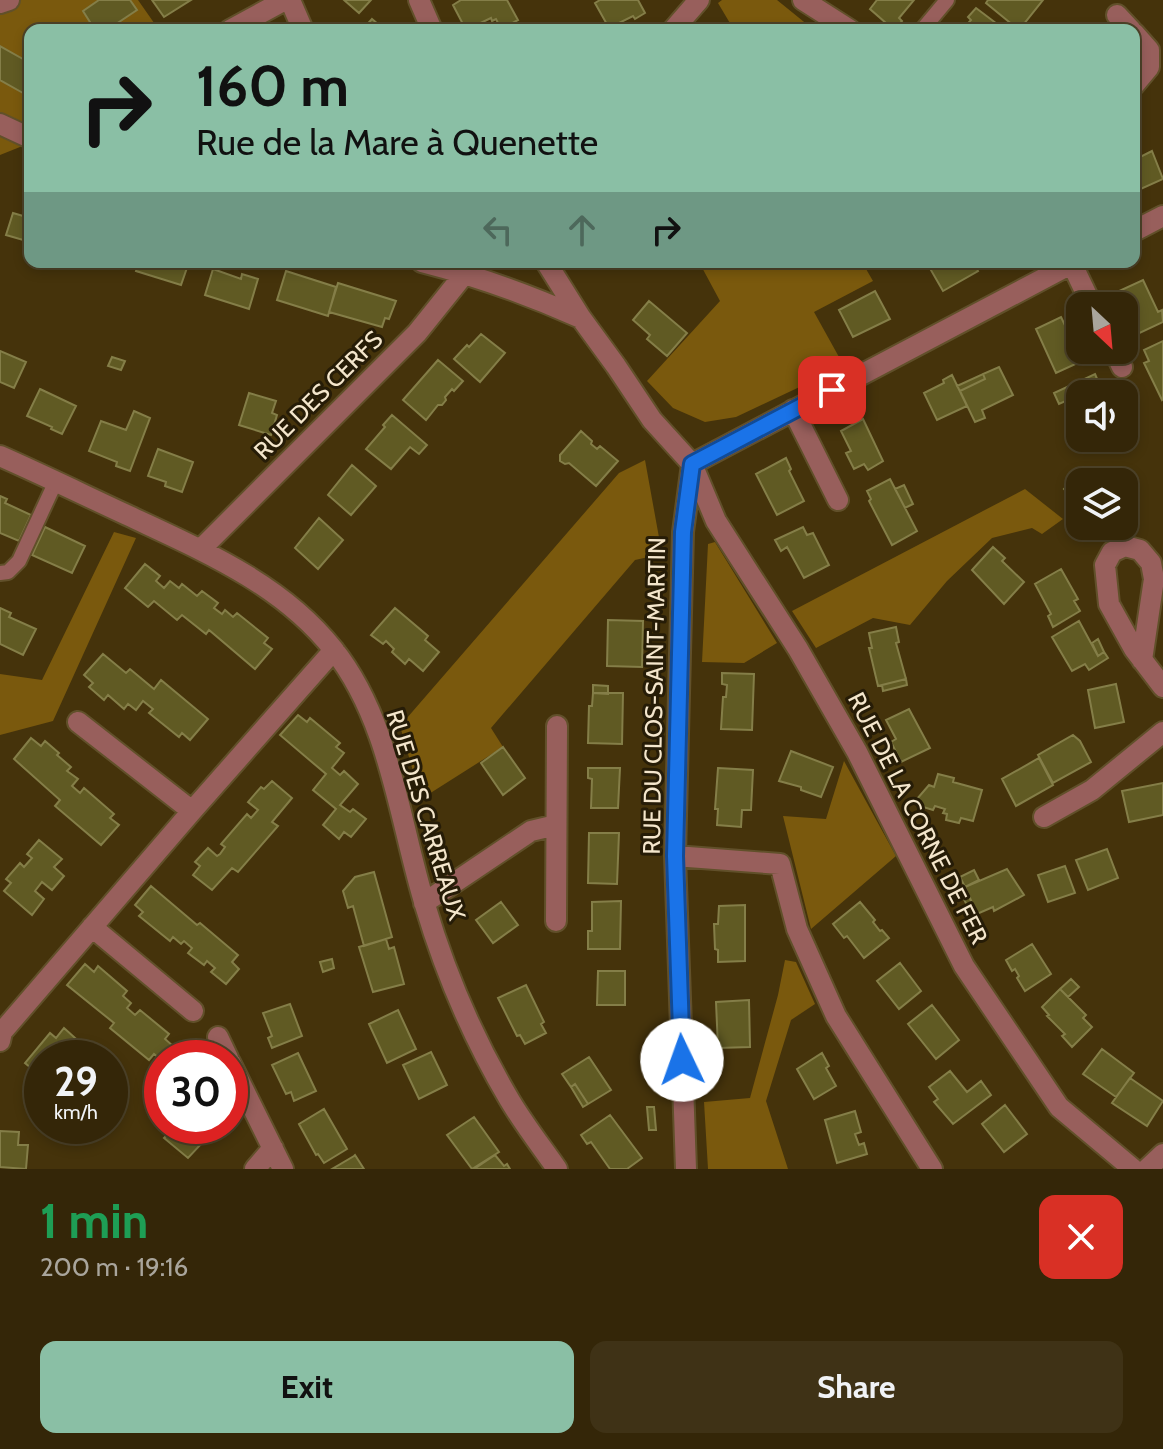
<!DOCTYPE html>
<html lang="en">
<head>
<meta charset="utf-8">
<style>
  body { margin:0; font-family:Cabin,sans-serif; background:#3f3216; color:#f1f3f6; height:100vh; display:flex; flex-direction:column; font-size:30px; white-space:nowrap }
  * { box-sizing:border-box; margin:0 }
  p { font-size:26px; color:#a9a59c }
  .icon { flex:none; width:44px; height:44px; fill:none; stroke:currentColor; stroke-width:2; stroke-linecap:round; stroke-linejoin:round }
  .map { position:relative; height:1169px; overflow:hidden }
  .panel { display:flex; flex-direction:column; background:#342608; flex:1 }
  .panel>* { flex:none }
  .banner { position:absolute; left:24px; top:24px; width:1116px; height:244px; border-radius:16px; box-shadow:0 4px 12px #0003,0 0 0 2px #4e4329; background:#8abfa5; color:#111; overflow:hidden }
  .needle { width:52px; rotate:154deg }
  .buttons { position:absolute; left:1066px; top:292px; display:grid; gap:16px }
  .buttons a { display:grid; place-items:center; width:72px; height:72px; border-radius:16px; background:#342608; box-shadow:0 4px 12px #0003,0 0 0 2px #4e4329; font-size:40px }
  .speed { position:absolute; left:24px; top:1040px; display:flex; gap:16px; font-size:40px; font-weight:700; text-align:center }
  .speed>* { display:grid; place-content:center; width:104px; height:104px; border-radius:50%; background:#342608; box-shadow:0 4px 12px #0003,0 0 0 2px #4e4329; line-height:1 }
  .speed small { font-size:20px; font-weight:400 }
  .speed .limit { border:12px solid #d22; background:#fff; color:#111 }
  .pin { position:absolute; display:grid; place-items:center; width:68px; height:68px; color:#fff; margin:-34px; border-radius:16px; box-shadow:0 4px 12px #0006 }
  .me { position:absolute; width:88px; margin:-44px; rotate:357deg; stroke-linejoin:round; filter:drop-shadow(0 0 6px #0008) }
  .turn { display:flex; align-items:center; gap:28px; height:168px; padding:0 40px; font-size:36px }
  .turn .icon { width:104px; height:104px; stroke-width:2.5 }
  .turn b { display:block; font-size:56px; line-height:68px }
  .lanes { display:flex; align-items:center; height:76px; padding:0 40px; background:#0003; justify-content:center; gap:40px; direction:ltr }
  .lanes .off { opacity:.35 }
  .round { display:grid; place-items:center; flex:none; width:84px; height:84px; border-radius:16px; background:#3f3216 }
  .overview { display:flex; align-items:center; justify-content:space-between; height:136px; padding:0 40px }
  h1 { font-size:48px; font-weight:700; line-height:60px; color:#1e9e55 }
  .action { display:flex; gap:16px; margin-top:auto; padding:16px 40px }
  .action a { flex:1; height:92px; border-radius:16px; background:#8abfa5; color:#111; font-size:32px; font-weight:700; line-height:92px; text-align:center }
  .action a+a { background:#3f3216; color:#f1f3f6 }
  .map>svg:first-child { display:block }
</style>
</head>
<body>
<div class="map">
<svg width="1163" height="1169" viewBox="0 0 1163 1169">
  <rect width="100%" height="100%" fill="#45330b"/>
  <path fill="#7a590d" d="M0,0H138L159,30H30V143L0,155Z
    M722,0H777L814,30H734L718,3Z
    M699,262H862L873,281L814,312L844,366L736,417L705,422L673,408L647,381L720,301Z
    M645,460L662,554L635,560L491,728L503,747L421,799L400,726L619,473Z
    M1025,489L1063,519L1042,534L1032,528L992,538L947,581L910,625L873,618L816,648L792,611Z
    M114,532L136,538L53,721L0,735V674L42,680Z
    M715,542L777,643L744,663L702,662L708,544Z
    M844,761L896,856L811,929L783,816L826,819Z
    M785,960L796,962L815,1004L791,1020L766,1101L788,1169H708L704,1102L750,1098L778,995Z"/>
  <path fill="#605a23" stroke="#847e48" stroke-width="2" d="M99,0H130L137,10L107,30H95L83,11Z
    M152,0H191L164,17Z
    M344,0H371L359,13Z
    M461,0H507L518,20L501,29L496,19L492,21L491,18L466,30L453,5Z
    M600,0H638L645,13L635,19L633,16L609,28L595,3Z
    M877,0H914L899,18L902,21L894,30L870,9Z
    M988,0H1043L1019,30L986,3Z
    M976,8L1005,30H962L971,20L968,17Z
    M372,19L385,30H362Z
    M0,46L30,63V81L23,93L0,80Z
    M1152,151L1163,179L1134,192V160Z
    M13,213L30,218V242L6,235Z
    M139,262H189L181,285L136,271Z
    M934,262H973L978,271L943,291L928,265Z
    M213,269L241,279L242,274L258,279L249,309L205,295Z
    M286,271L336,287L328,316L277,300Z
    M1143,280L1158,312L1162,310L1163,322L1129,338L1124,328L1132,324L1117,292Z
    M338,283L396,301L389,319L385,318L382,327L329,312Z
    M875,291L890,319L853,337L839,310Z
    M649,301L687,333L667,356L647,339L650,335L633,320Z
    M1061,317L1082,361L1056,373L1036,329Z
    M481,334L505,353L480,382L454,359L467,345L469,347Z
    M1163,341V399L1162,400L1144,363L1149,361L1144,350Z
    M0,351L26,362L14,388L0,382Z
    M112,357L125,361L121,370L108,366Z
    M438,360L463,381L454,391L452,389L445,397L446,400L442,405H438L426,420L403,400Z
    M999,367L1013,395L982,410L985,418L975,422L960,391L985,379L983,374Z
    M983,374L985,379L960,391L957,386Z
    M1095,374L1100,386L1097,387L1100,394H1080V421L1070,399L1059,404L1054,393Z
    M952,375L967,406L937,420L924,393L944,383L943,380Z
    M40,389L76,406L62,434L51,429L52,427L27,416Z
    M249,393L276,401L272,413L277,415L271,435L239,425Z
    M134,411L150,418L130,471L116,466L117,462L89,451L101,421L126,430Z
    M392,415L427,445L419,454L410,447L391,469L366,449L385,427L383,425Z
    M863,419L883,461L868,470L864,464L854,469L846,453L851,451L841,431Z
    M581,431L592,441L591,444L597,449L600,446L618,461L596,486L569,463L565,464L560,461V455Z
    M158,449L193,462L182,492L165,486L166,482L148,476Z
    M786,458L791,469L789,471L804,501L777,515L756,474Z
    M352,465L376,486L351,515L328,495Z
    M1084,468L1099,482H1080V505L1064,489Z
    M890,479L917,531L892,545L869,501L871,499L867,491Z
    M904,485L913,504L905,508L895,489Z
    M0,496L7,499L5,503L31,515L19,541L0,533Z
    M319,518L343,540L318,569L295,548Z
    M45,527L85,546L72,573L32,555Z
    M803,527L807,535L813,533L829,565L804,578L787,547L781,551L775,540Z
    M993,547L1005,558L1002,561L1024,582L1004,604L972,570Z
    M145,564L160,576L156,581L164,588L170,581L179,588L182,584L197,596L202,591L218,603L214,608L222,614L225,610L233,617L237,613L268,638L264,643L272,649L255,669L209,630L206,634L182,615L177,620L154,601L148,607L125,588Z
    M1061,569L1078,599L1074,601L1080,611L1053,627L1048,616L1051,614L1035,584Z
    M0,608L11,613L9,617L36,629L23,655L0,644Z
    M395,608L428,636L425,640L439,652L423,671L409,659L405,664L392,652L394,649L386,641L383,644L371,635Z
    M608,620L643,621L642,667L607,666Z
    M1079,621L1098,656L1104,652L1108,658L1089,670L1085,664L1072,671L1052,637Z
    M896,627L899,642L896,643L906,679L878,686L869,648H872L869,633Z
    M1098,639L1104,652L1098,656L1092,643Z
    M103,654L126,673L130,669L154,689L161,680L208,719L190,740L182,733L179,737L149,713L153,709L143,701L136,710L128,704L124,709L108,695L104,700L89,687L93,683L84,675Z
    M722,673L754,674L752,730L721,729L723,697H726L727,685L722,684Z
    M906,679L907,685L883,691L882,685Z
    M1116,684L1124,722L1095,728L1088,690Z
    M593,685L608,686V694L593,693Z
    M593,693H623L622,744L588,743L589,706H592Z
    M909,709L930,748L901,762L891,742L896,739L886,720Z
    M298,715L307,722L310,718L340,743L336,747L344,753L332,768L340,775L344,771L358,784L340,805L350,812L353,809L366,819L351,837L344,832L339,839L323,825L336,809L313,790L326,774L280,735Z
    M1073,735L1080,741L1091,762L1053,783L1038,755Z
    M31,738L41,746L45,741L59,753L57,755L71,767L67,771L78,779L72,786L80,793L84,788L114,814L110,818L119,825L101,845L55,806L60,800L14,759Z
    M503,747L525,778L503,795L481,763Z
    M791,751L833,767L821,797L801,790V787L779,781Z
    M1039,758L1053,785L1016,806L1002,779Z
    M588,768H620L618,808H591L592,779L588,778Z
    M718,768L753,770L751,810H742L741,827L717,825L718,809H715Z
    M938,774L954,778L953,782L982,790L973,821L961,818L959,823L946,820L947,814L943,813L945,809L935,806L933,810L920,806L917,799L929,785L934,787Z
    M272,781L292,798L272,822L278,826L238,872L232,868L212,890L193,875L200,866L195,862L208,848L217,856L220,854L225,847L221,844L247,814L251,818L258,810L248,802L261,787L264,789Z
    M1163,783V815L1129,822L1122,791Z
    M589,833H619L617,884L588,883Z
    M39,840L62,859L54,867L64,876L52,890L42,882L35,891L44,899L32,915L4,891L11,883L6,879L20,863L24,867L32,858L27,854Z
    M1107,849L1118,878L1088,890L1076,860Z
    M1065,866L1075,893L1048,902L1038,875Z
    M1007,869L1024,895L994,911L993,907L977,914L965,887Z
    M974,870L979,880L965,887L960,877Z
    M374,872L392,937L364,946L353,906L348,908L343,891L355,877Z
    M151,886L197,925L200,923L238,955L232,962L239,969L226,984L211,972L215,968L207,961L204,965L188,953L192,948L184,941L181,944L173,937L170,941L139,916L143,912L135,905Z
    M966,890L977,914L972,916L961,893Z
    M621,901L620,949H588V931H592V902Z
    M501,902L518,925L493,943L476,920Z
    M860,902L875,920L873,922L880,931L882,930L889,938L864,958L847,936L844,938L833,924Z
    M745,905V961L718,962V950L715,949L714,924H718L719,906Z
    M386,939L389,949L394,947L404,984L373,992L359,947Z
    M1032,944L1051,974L1025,991L1017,978L1019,976L1015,969L1012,971L1006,960Z
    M332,959L334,968L323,972L320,962Z
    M900,963L921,991L899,1009L877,981Z
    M85,964L94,972L98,966L127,991L123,996L131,1003L127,1008L135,1015L140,1010L169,1034L165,1039L173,1046L161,1060L154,1054L149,1060L110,1028L114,1023L67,985Z
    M598,971H625V1005H597Z
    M1071,979L1079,987L1068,997L1060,989Z
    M526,985L544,1022L541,1024L546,1033L525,1044L520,1035L517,1036L498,998Z
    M1060,989L1086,1015L1083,1018L1092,1027L1072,1047L1062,1036L1065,1034L1047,1016L1049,1015L1042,1007Z
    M749,1000L750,1047L718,1048L716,1002Z
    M290,1004L302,1036L272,1048L268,1038L272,1036L263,1013Z
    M932,1005L959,1040L936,1059L908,1024Z
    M398,1010L416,1049L387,1063L369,1024Z
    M64,1028L84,1046L74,1058H42V1091L29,1080L36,1072L25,1063L50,1033L56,1038Z
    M1102,1049L1134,1073L1116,1097L1083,1074Z
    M431,1052L447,1085L419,1099L403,1065Z
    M298,1053L316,1091L294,1101L291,1092L286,1094L272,1065Z
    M822,1053L829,1066L826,1068L836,1086L814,1099L797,1069Z
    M589,1057L611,1090L588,1104L575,1084L571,1087L562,1074Z
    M950,1071L967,1092L981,1081L991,1095L953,1124L934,1102L938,1099L929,1087Z
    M1130,1078L1163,1101L1147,1126L1112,1103Z
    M575,1084L588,1104L583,1107L571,1087Z
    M1005,1105L1027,1134L1004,1152L982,1124Z
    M647,1107H654L656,1130H649Z
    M324,1109L347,1149L324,1163L318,1154L316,1155L299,1124Z
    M855,1111L861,1132L855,1134L859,1145L864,1143L867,1154L837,1163L825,1120Z
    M610,1115L642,1158L627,1169H610L591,1142L587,1144L581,1135Z
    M474,1117L499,1152L472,1169L447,1135Z
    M180,1126H218L188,1158L164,1138L173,1129L176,1131Z
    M0,1131L19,1132L18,1145H28L26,1169L0,1167Z
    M355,1155L364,1169H332L354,1156Z
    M495,1155L504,1166L507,1164L510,1169H474Z"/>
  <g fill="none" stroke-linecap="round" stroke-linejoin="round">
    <defs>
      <path id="lane" d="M922,30L947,0
        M0,573L8,572L19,561L56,481"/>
      <path id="street" d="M290,0L303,30
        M419,0L432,30
        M803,0L850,30
        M0,3L9,0
        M1117,15L1131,30
        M230,30L285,0
        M673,30L699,0
        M1134,33L1149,50V67L1134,85
        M0,124L30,138
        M1134,231L1163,216
        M422,262C477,276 529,295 581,318
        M546,262L581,318L616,366L652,420L692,464L716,521L798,649L857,752L964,966L1059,1107L1133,1169
        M1072,264L1092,306
        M1114,350L1122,367
        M793,410L838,500
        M0,456C43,475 84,495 127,515C201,550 281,583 333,649C390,720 399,820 425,905C445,972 473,1038 509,1099C523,1123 541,1146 557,1169
        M692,464L1075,262
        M201,549L417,333L474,262
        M1142,660L1154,579L1151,563L1140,550L1125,546L1112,552L1105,565L1109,604L1134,649L1163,687
        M78,722L192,811
        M1044,817L1092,790L1163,732
        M675,856L780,864L797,929L836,1016L932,1169
        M424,903L531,831L556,825
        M556,921L557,726
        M92,927L193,1011
        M218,1037L228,1058
        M0,1041L2,1032L192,811L334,650
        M230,1062L283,1169
        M255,1169L273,1148
        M686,1169L675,856L683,532L692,464
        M1147,1169L1163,1154"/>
    </defs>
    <use href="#lane" stroke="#61502a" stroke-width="18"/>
    <use href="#street" stroke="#61502a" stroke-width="24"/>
    <use href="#lane" stroke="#985f5c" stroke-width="14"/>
    <use href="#street" stroke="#985f5c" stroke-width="20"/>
  </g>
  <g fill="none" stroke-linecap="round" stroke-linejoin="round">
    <defs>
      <path id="route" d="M682,1060L675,856L683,532L692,464L832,390"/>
    </defs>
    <use href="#route" stroke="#114b97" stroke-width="20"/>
    <use href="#route" stroke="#1a73e8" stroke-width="14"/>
  </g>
  <g text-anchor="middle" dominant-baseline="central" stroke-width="6" stroke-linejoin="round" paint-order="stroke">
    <g font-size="24" fill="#f4e6cc" stroke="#261c07">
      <text transform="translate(318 395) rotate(-45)">RUE DES CERFS</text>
      <text transform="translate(654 696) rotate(-89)">RUE DU CLOS-SAINT-MARTIN</text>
      <text transform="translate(426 815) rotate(73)">RUE DES CARREAUX</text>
      <text transform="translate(918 818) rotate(63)">RUE DE LA CORNE DE FER</text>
    </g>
  </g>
</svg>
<div class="buttons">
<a><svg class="needle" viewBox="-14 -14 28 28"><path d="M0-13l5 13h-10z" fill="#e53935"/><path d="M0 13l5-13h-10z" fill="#a9a59c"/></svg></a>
<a><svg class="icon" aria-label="sound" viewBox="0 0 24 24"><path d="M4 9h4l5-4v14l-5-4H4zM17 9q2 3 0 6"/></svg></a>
<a><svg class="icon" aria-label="layers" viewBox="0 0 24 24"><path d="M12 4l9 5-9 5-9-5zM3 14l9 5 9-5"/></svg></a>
</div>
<div class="speed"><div>29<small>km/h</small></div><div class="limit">30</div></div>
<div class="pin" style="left:832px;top:390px;background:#d93025"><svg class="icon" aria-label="arrive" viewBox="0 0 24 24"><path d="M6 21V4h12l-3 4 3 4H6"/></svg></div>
<svg class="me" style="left:682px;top:1060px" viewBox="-20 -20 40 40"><circle r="19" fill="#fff"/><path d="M0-13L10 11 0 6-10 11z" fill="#1a73e8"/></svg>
<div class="banner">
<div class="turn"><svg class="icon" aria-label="right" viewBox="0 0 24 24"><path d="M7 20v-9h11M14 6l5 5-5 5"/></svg><div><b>160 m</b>Rue de la Mare à Quenette</div></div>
<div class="lanes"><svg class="icon off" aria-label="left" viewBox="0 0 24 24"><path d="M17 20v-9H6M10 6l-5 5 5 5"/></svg><svg class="icon off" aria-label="ahead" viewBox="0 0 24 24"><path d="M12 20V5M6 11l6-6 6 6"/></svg><svg class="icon" aria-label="right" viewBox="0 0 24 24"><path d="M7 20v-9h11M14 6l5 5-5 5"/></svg></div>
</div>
</div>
<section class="panel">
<div class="overview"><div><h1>1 min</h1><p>200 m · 19:16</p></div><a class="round" style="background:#d93025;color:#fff"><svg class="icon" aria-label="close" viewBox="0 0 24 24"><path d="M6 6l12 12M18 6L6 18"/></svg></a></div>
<div class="action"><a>Exit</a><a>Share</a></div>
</section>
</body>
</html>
